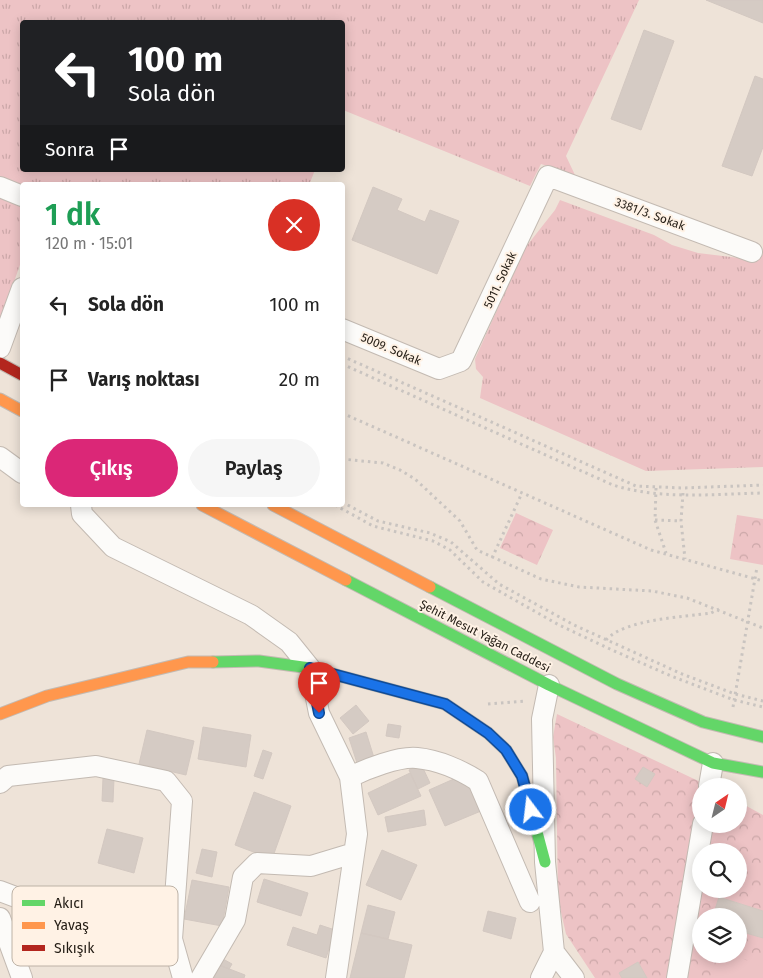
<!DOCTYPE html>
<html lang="tr">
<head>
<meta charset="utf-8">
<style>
  body { margin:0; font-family:"Fira Sans",sans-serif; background:#f6f6f6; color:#222; height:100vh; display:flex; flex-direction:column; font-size:19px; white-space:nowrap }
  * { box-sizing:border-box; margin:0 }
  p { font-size:16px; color:#767676 }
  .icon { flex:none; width:28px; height:28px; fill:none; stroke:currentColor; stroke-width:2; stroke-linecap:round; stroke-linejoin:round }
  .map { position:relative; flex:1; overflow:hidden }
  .drawer { position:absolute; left:20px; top:182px; width:325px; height:325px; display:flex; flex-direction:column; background:#fff; border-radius:5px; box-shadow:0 2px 12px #0003 }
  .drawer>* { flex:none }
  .top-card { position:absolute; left:20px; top:20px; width:325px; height:152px; border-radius:5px; box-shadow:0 2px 12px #0003; background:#202124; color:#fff; overflow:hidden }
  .needle { width:32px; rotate:35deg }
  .tools { position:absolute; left:692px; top:778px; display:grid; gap:10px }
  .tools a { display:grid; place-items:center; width:55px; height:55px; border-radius:50%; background:#fff; box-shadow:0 2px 12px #0003; font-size:25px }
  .pin { position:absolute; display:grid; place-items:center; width:42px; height:42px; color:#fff; margin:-51px -21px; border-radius:50% 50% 50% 0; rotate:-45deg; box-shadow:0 0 5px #0007 }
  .pin .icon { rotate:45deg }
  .me { position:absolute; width:55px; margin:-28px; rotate:345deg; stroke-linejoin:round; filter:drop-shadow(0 0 4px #0008) }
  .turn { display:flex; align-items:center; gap:18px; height:105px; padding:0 25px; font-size:22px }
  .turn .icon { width:65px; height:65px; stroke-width:2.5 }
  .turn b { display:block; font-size:35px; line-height:42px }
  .then { display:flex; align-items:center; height:48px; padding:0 25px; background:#0003; gap:10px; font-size:19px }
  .round { display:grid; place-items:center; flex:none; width:52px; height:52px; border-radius:26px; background:#f6f6f6 }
  .overview { display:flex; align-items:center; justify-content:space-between; height:85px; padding:0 25px }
  h1 { font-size:30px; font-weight:600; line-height:38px; color:#1e9e55 }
  .button { display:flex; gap:10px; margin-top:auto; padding:10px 25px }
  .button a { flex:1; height:58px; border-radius:30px; background:#db2777; color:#fff; font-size:20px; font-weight:600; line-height:58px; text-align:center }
  .button a+a { background:#f6f6f6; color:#222 }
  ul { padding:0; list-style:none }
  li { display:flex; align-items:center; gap:15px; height:75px; padding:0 25px }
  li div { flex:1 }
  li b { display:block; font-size:19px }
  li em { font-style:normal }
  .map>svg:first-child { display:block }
</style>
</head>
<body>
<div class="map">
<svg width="763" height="978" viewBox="0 0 763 978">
  <defs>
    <pattern id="grass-tufts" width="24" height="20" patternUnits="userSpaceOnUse" patternTransform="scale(1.25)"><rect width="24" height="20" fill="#edc3c5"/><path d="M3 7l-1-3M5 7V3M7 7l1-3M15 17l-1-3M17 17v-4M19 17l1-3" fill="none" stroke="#cba7a8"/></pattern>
    <pattern id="park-crowns" width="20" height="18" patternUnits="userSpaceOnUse" patternTransform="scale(1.25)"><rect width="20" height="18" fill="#edc3c5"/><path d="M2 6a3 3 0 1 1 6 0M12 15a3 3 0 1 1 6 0" fill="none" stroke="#cba7a8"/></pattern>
  </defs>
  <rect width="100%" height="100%" fill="#eee3d8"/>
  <path fill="url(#grass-tufts)" d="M0,0H639L566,156L575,175L541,164L530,186L343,110L342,22H22V170H315L309,185L22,187L0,177Z
    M0,195L22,204V259L0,322Z
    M560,200L654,235L672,245L698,253L756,260L763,254V467L646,471L480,398L483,377L476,369L475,359L525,248L555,210Z"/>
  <path fill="url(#park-crowns)" fill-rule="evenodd" d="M516,513L553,530L537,565L500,548Z
    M737,515L763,519V565L730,559Z
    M557,714L709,786H701V824H739V802L763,815V978H595L566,934L558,899L556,758L553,737ZM701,851H739V889H701ZM701,916H739V954H701Z"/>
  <path fill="#edc3c5" d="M723,954H733L763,968V978H712Z"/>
  <path fill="#d5cbc4" stroke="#d3c8c1" d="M706,0H763V23Z
    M644,30L674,41L641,130L611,119Z
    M755,76L763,79V147L752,176L722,166Z
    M373,187L402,199L397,210L425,222L430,210L459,221L437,274L352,240Z
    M356,705L369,721L353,734L340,718Z
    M388,724L401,726L399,738L386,736Z
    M203,727L251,735L246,767L198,759Z
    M147,730L194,741L186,775L139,764Z
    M366,732L375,761L358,766L349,738Z
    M263,750L272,753L263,779L254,776Z
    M421,764L430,783L418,789L409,770Z
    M643,767L655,774L647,787L635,779Z
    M410,773L421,796L378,815L368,793Z
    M465,774L481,811L445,826L429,790Z
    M103,778H114L113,802L102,801Z
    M254,792L291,806L272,859L235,845Z
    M424,810L426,825L388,832L385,817Z
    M107,829L143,838L134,873L98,863Z
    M202,849L217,852L212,877L196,873Z
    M382,850L417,865L401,900L366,885Z
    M264,879L308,893L301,916L257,902Z
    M192,880L229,887L222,926L184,919Z
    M719,897L763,911V938L739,931V916H713Z
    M368,905L395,912L388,939L361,933Z
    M488,911L516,918L511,939L483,931Z
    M320,925L335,930L326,958L287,945L293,927L317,935Z
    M361,933L412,945L404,978H350Z
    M223,959L232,964L229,969L219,965Z
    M638,962L647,978H622L619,973Z
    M219,965L245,975L244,978H214Z"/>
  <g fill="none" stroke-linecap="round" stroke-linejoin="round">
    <defs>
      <path id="street" d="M0,187L22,196
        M342,329L439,369L461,361L548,176L752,252
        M0,348L22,288
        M0,457L22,473
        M81,505L82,514L113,547L251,615L289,642L310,668L319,713L350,777L357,834L336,978
        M549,685L542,719L545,862L554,952L574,978
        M350,777C366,769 399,756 417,758C438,760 461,770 478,781L530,902
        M0,783L8,776L96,766L166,781L182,801L172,939L183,978
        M709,786L713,763
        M0,891L29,902L46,897L172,939
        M0,918L22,978
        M201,978L235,920L243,877L257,863L311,866L354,853
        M541,978L554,952
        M677,978L703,824"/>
      <path id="fast" d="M346,580L549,685L713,763L763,772
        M430,587L617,684L703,722L763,737
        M213,662L259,661L310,668L445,704L488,733L506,750L522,776L545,862"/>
      <path id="slow" d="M0,399L22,411
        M202,505L346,580
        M273,505L430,587
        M0,714L47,696L188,662H213"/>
      <path id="jam" d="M0,363L22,375"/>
    </defs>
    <use href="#street" stroke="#c3bab2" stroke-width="22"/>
    <use href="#fast" stroke="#c3bab2" stroke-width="13"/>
    <use href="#slow" stroke="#c3bab2" stroke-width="13"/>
    <use href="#jam" stroke="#c3bab2" stroke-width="13"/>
    <path stroke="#c9c4c0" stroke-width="3" stroke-dasharray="2.5 4" stroke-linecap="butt" d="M342,356L636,486L683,488L763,485
      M342,364L613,485C660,500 713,494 763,493
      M342,413L651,550L763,581
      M342,459L383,463L400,470L415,479L460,521L477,550L541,579L579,587L652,591L687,598L763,628
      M656,488L655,520L666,553
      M683,493L681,521L685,559
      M342,502L378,521L430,533L451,542L499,584L574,625L682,674L735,694L763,701
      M335,505L373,526L433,541L450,550L483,582L559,625L610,649L671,676L734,700L763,707
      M655,520L681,521
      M492,558L522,493
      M606,640C624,619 685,617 711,613L719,609
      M488,704L526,701
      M733,707L757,567"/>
    <use href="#street" stroke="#fcfbf9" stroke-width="20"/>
    <use href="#fast" stroke="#63d668" stroke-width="11"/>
    <use href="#slow" stroke="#ff974d" stroke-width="11"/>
    <use href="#jam" stroke="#b3261e" stroke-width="11"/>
  </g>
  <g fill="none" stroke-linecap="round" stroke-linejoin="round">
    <defs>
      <path id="route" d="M319,713L310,668L445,704L488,733L506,750L522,776L531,810"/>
    </defs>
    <use href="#route" stroke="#114b97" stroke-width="12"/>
    <use href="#route" stroke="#1a73e8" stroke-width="9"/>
  </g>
  <g text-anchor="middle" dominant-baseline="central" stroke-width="4" stroke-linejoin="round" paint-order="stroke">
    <g font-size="12" fill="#221b13" stroke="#fff2e5">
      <text transform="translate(650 214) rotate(20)">3381/3. Sokak</text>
      <text transform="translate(500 280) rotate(-65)">5011. Sokak</text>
      <text transform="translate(391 349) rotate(23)">5009. Sokak</text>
      <text transform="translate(485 636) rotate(27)">Şehit Mesut Yağan Caddesi</text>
    </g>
  </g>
  <rect x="12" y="886" width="166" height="80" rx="8" fill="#fff2e5" stroke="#bdb2a6" stroke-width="1"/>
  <rect x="22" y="900" width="23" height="6" fill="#63d668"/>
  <rect x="22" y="922" width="23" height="7" fill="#ff974d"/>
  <rect x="22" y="945" width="23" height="6" fill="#b3261e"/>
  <g font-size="14" fill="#221b13">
    <text x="54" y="908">Akıcı</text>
    <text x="54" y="930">Yavaş</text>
    <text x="54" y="953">Sıkışık</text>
  </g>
</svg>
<div class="tools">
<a><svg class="needle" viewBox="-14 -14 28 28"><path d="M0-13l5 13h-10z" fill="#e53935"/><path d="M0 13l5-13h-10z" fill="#767676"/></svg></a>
<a><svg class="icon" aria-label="search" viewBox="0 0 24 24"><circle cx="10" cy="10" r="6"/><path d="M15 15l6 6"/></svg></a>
<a><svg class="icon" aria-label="layers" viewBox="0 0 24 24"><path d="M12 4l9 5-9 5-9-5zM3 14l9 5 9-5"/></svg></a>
</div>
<div class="pin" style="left:319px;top:713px;background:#d93025"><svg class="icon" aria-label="arrive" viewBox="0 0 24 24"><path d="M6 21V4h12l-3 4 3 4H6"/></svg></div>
<svg class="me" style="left:531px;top:810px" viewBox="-20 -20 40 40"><circle r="17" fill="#1a73e8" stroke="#fff" stroke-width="3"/><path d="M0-11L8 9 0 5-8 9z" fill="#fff"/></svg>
<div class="top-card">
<div class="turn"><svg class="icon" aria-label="left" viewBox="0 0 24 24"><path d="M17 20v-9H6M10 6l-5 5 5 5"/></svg><div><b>100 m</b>Sola dön</div></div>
<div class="then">Sonra<svg class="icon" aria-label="arrive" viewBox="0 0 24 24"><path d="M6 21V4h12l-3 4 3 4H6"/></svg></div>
</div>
<section class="drawer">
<div class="overview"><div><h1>1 dk</h1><p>120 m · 15:01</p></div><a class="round" style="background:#d93025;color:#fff"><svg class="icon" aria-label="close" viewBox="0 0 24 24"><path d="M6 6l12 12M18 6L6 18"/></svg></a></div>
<ul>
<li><svg class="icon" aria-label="left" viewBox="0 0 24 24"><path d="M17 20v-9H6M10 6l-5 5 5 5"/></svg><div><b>Sola dön</b></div><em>100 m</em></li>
<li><svg class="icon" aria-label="arrive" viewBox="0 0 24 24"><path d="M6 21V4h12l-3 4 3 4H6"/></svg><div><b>Varış noktası</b></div><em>20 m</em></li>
</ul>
<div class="button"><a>Çıkış</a><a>Paylaş</a></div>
</section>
</div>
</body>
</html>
